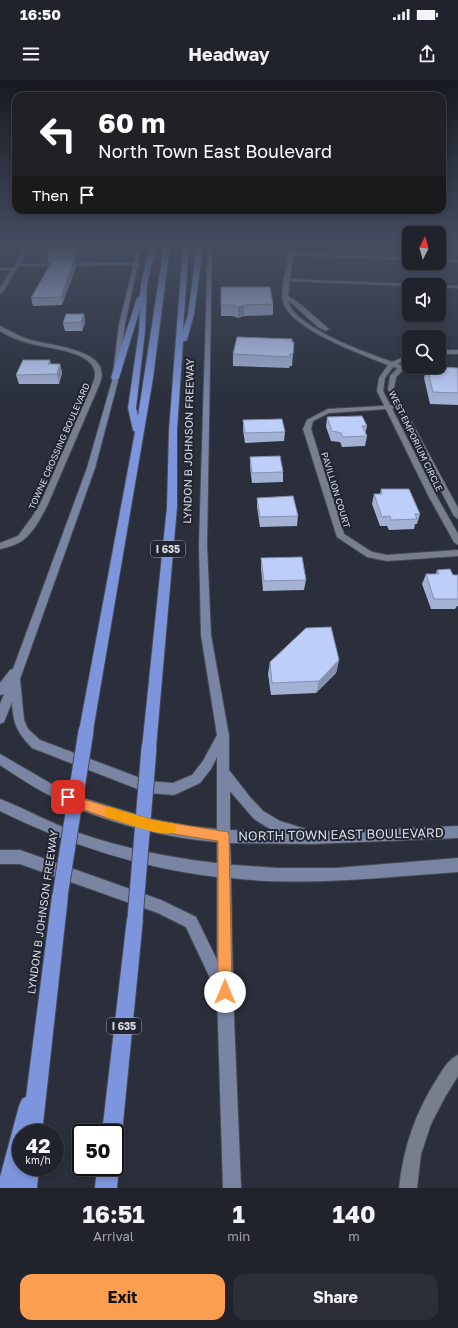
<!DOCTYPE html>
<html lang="en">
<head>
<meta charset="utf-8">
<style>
  body { margin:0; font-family:"Golos Text",sans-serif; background:#2d2f38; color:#f1f3f6; height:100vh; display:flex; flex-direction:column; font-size:15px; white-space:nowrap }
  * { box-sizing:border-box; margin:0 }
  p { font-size:13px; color:#a2a4a9 }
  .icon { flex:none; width:22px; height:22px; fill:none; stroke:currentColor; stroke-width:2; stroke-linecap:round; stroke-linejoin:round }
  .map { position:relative; height:1108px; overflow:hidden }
  .side { display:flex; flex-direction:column; background:#20232c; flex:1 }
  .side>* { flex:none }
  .hud { position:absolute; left:12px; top:12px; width:434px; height:122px; border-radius:12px; box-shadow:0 2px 6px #0003,0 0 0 1px #3d4048; background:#202124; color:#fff; overflow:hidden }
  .needle { width:26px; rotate:6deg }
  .tools { position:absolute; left:402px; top:146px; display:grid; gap:8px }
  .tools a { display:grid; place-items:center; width:44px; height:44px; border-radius:8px; background:#20232c; box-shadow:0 2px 6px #0003,0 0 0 1px #3d4048; font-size:20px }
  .speed { position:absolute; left:12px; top:1044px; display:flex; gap:8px; font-size:20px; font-weight:700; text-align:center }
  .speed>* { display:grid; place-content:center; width:52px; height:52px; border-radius:50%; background:#20232c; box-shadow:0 2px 6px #0003,0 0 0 1px #3d4048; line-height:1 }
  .speed small { font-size:10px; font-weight:400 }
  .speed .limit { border:2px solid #111; border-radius:6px; background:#fff; color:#111 }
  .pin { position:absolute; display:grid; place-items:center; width:34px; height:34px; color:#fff; margin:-17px; border-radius:8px; box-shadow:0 2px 6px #0006 }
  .me { position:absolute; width:44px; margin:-22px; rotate:0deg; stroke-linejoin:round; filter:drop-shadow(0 0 3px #0008) }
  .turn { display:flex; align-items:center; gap:14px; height:84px; padding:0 20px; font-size:18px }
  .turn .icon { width:52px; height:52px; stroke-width:2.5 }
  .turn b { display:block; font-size:28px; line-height:34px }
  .then { display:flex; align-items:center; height:38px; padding:0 20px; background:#0003; gap:8px; font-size:15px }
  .eta { display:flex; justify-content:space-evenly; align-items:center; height:68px; text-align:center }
  .eta b { font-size:24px; font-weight:700; line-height:28px }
  .button { display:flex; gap:8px; margin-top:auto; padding:8px 20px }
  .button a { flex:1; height:46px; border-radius:12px; background:#fb9e50; color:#111; font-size:16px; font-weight:700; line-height:46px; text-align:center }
  .button a+a { background:#2d2f38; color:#f1f3f6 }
  .status { display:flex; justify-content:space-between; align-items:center; height:28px; padding:0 20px; background:#20232c; direction:ltr }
  .status svg { height:11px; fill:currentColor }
  header { display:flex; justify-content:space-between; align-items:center; height:52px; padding:0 20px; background:#20232c; font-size:18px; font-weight:700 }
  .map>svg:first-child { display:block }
</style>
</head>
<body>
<div class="status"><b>16:50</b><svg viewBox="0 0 49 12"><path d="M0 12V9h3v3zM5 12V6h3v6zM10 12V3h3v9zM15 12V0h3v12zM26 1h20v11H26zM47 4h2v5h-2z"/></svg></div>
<header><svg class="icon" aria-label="menu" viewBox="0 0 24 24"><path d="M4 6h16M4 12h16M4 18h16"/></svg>Headway<svg class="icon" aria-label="share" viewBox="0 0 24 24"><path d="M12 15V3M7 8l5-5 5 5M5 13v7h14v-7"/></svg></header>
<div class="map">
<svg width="458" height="1108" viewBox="0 0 458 1108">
  <rect width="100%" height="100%" fill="#2a2f3b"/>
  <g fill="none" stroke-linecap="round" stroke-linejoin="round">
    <defs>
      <path id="minor" d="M291,173L409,178V180L289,175Z
        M439,179L458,180V182L439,181Z
        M138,183L140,185L17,186L15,185L17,184Z
        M286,199L409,204L411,205H409V206L288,201Z
        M437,205H439L458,206V208L439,207V205Z
        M400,325L403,327L402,328L329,333L313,341L311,349L344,454L372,472L387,475L458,470V476L387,481L367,477L337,457L303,349L307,340L328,329Z
        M458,975V996L445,1017L431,1044L421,1074L417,1108H399C403,1068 416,1031 438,997C443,989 449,979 458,975Z"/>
      <path id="tertiary" d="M26,166H30L3,212L0,214V208L11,190H0V188H13Z
        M290,166H294L288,216L299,223L329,249L326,251L318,247L288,220C292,247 368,273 392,282L409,275V279L397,284L401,285L405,283L408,285L396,297L394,309L458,428V439L454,436L388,309L390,296L398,288L393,287L385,298L383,311L437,417L458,454V465L454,462L429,417L377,311L379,298L388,285C363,275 289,249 283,221C280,206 288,182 290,166Z
        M0,246C11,251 19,257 31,260C51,266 113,269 100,303L48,424C42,436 34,452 23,460C17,465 8,467 0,469V463L18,456L32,437L40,424L93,303C106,272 51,269 32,264C20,261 10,257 0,251Z
        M439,270H458V274H439Z"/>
      <path id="secondary" d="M138,166H142L125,244L118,301L95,388L20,599L24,640L28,649L40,660L148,701L173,703L192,695L203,681L217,655L201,555L199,465L208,166H212L207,465L211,555L229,656V690L250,717L263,731L280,741L306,749L307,752L458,746V758L312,764L230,763L231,785H235L277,788H336L458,778V792C382,797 307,807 231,798L233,912L241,1108H223L217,913L186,847L158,833L20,784H0V770H20L161,820L196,837L217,880V797C141,788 69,765 0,731V719C26,729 50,743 76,752C122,768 170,778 217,783V762C165,758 103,742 55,718C36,709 18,697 0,685V674L55,706L83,718L152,739L189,746L217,749V677L211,689L200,703L174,715L148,713L32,668C17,652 13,644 12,622L4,642L0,644V624L4,614L0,615V603L10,590L13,589L87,388L112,301L119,244ZM230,711L254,739L275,752L230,750Z"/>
      <path id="motorway" d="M150,166H156L147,204L145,251L136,328L138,336L164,166H170L153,298L93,651L91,655L86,657L81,655L79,651L135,352L133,350L128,328L139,251L140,229L119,298L115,300L111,298L137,218L140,216L141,204Z
        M183,166H189L183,250L188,234L197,166H203L194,234L187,260L183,262L177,350V427L156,668L154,672L149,674L144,672L142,668L167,427L169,350Z
        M60,808L66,810L68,816L42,1053H21V1087H39L37,1108H0V1097L19,1026L22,1019L26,1017L52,816L54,810Z
        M135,831L141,833L143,839L122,1053L119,1060L115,1062V1053H102L127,839L129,833Z
        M115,1079L119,1087L117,1108H95L97,1087H115Z"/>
    </defs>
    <use href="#minor" stroke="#464a54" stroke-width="2"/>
    <use href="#tertiary" stroke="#464a54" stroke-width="2"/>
    <use href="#secondary" stroke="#464a54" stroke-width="2"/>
    <use href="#motorway" stroke="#464a54" stroke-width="2"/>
    <use href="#minor" fill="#797e8c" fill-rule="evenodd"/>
    <use href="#tertiary" fill="#797e8c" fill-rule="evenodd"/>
    <use href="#secondary" fill="#7a85a4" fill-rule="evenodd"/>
    <use href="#motorway" fill="#7c95dc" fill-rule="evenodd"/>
    <defs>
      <path id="motorway-bridge" d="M60,816L86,651
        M135,839L149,668"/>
    </defs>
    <use href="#motorway-bridge" stroke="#464a54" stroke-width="17" stroke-linecap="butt"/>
    <use href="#motorway-bridge" stroke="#7c95dc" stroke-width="15"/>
  </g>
  <path fill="#a3b1d5" d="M77,171L78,175L75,180L76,187L62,225L33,226L31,218L52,182H48L47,175Z
    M221,207L273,224V235L244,236L238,238L232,236H221Z
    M84,234L85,243L82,251H65L63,243Z
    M292,262H294L292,286H290L289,288L233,286V274Z
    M50,280L51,284H60L62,293L59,304H19L16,295Z
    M427,287L458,288V325L430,324L424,298Z
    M327,337L367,346L365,354L367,356L365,366L342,367L340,362L331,361L326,347Z
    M243,340L285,352L284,361L245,363L243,350Z
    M250,377L283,392V402L252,403L250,387Z
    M381,409L420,434L417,444H415L414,449L389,450L387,446H380L372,424L374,414H380Z
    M257,418L298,436L297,446L260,447L257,427Z
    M261,478L306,500L304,510L263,511L261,488Z
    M437,490L453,495H458V526H457L455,529H431L422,504L426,494H436Z
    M339,580L336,593L316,613L271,615L268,594L270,582Z"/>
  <path fill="#8490ae" d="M0,166H2L1,173L0,174Z
    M75,166H80L77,171L78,175L75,180L76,187L62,225L61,217L74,182L73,175Z
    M244,225V236L238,238V227Z
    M84,234L85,243L82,251L81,242Z
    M60,284L62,293L59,304L57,294Z
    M339,580L336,593L316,613L319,601Z"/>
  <path fill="#bdcef8" stroke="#8490ae" d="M52,166H75L74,167H77L73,175H47Z
    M53,179H75L61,217L31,218Z
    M221,207H270L273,224L244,225L238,227L233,225H221Z
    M66,234H84L81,242L63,243Z
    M237,257L292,259V262H294L293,274H290V277L233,274Z
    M23,280H50L48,284H60L57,294L16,295Z
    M427,287H439L458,288V313L433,312Z
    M362,336L367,346H362L367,356L343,357L341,353L332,351L327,337Z
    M282,339L285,352L245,353L243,340Z
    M280,376L283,392L252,393L250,377Z
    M381,409H409L420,434H415L417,439L391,440L390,436L382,437L374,414H382Z
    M293,416L298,436L260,437L257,418Z
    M302,477L306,500L264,501L261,478Z
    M450,489L453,495H458V519H434L426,494H439L437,490Z
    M331,547L339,580L319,601L272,603L270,582L306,548Z"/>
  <linearGradient id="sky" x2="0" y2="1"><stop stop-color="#171a20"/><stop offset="0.52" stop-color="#444d60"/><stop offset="1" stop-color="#444d60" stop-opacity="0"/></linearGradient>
  <rect width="458" height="321" fill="url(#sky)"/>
  <path fill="#fb9e50" stroke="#a36734" d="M68,712L83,719L153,740L228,752L229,756L232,912L230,917L225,919L220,917L218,912V761C165,753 112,744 64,721L62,717L64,713Z"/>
  <path fill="#f59e0b" d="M109,727L153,740L175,744L176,748L175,752C161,758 124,742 109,738L105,736L104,732L105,728Z"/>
  <g text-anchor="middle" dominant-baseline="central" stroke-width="4" stroke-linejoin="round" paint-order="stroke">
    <g font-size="9" fill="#d6dae1" stroke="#212531">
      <text transform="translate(416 361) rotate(64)">WEST EMPORIUM CIRCLE</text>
      <text transform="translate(59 366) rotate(-66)">TOWNE CROSSING BOULEVARD</text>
      <text transform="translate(336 410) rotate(73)">PAVILLION COURT</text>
    </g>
    <g fill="#212531" stroke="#a0a4ac" stroke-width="1">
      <rect x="151" y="461" width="34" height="16" rx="3"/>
      <rect x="107" y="938" width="34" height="16" rx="3"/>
    </g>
    <g font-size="10" font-weight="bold" fill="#d6dae1">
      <text x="168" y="469">I 635</text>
      <text x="124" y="946">I 635</text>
    </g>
    <g font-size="11" fill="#d6dae1" stroke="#212531">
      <text transform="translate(188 361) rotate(-89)">LYNDON B JOHNSON FREEWAY</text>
      <text transform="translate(42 832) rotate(-82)">LYNDON B JOHNSON FREEWAY</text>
    </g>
    <g font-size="13" fill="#d6dae1" stroke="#212531">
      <text transform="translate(341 754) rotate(-1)">NORTH TOWN EAST BOULEVARD</text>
    </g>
  </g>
</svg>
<div class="tools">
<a><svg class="needle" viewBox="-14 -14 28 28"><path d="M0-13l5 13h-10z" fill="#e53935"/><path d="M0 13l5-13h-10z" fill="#a2a4a9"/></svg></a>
<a><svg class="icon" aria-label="sound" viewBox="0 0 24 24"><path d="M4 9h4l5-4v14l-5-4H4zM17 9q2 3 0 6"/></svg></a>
<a><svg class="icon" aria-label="search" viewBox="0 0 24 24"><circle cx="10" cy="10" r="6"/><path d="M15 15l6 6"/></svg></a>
</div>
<div class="speed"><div>42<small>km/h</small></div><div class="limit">50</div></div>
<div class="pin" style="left:68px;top:717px;background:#d93025"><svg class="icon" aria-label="arrive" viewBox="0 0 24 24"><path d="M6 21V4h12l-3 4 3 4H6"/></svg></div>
<svg class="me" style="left:225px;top:912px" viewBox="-20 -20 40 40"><circle r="19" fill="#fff"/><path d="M0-13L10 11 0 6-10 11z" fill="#fb9e50"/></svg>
<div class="hud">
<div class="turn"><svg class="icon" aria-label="left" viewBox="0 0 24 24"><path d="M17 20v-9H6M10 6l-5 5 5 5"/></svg><div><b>60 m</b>North Town East Boulevard</div></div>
<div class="then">Then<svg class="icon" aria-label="arrive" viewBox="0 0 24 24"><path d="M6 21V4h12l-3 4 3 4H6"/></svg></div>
</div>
</div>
<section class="side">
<div class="eta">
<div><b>16:51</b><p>Arrival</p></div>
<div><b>1</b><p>min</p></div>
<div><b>140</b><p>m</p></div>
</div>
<div class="button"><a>Exit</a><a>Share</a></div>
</section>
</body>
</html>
